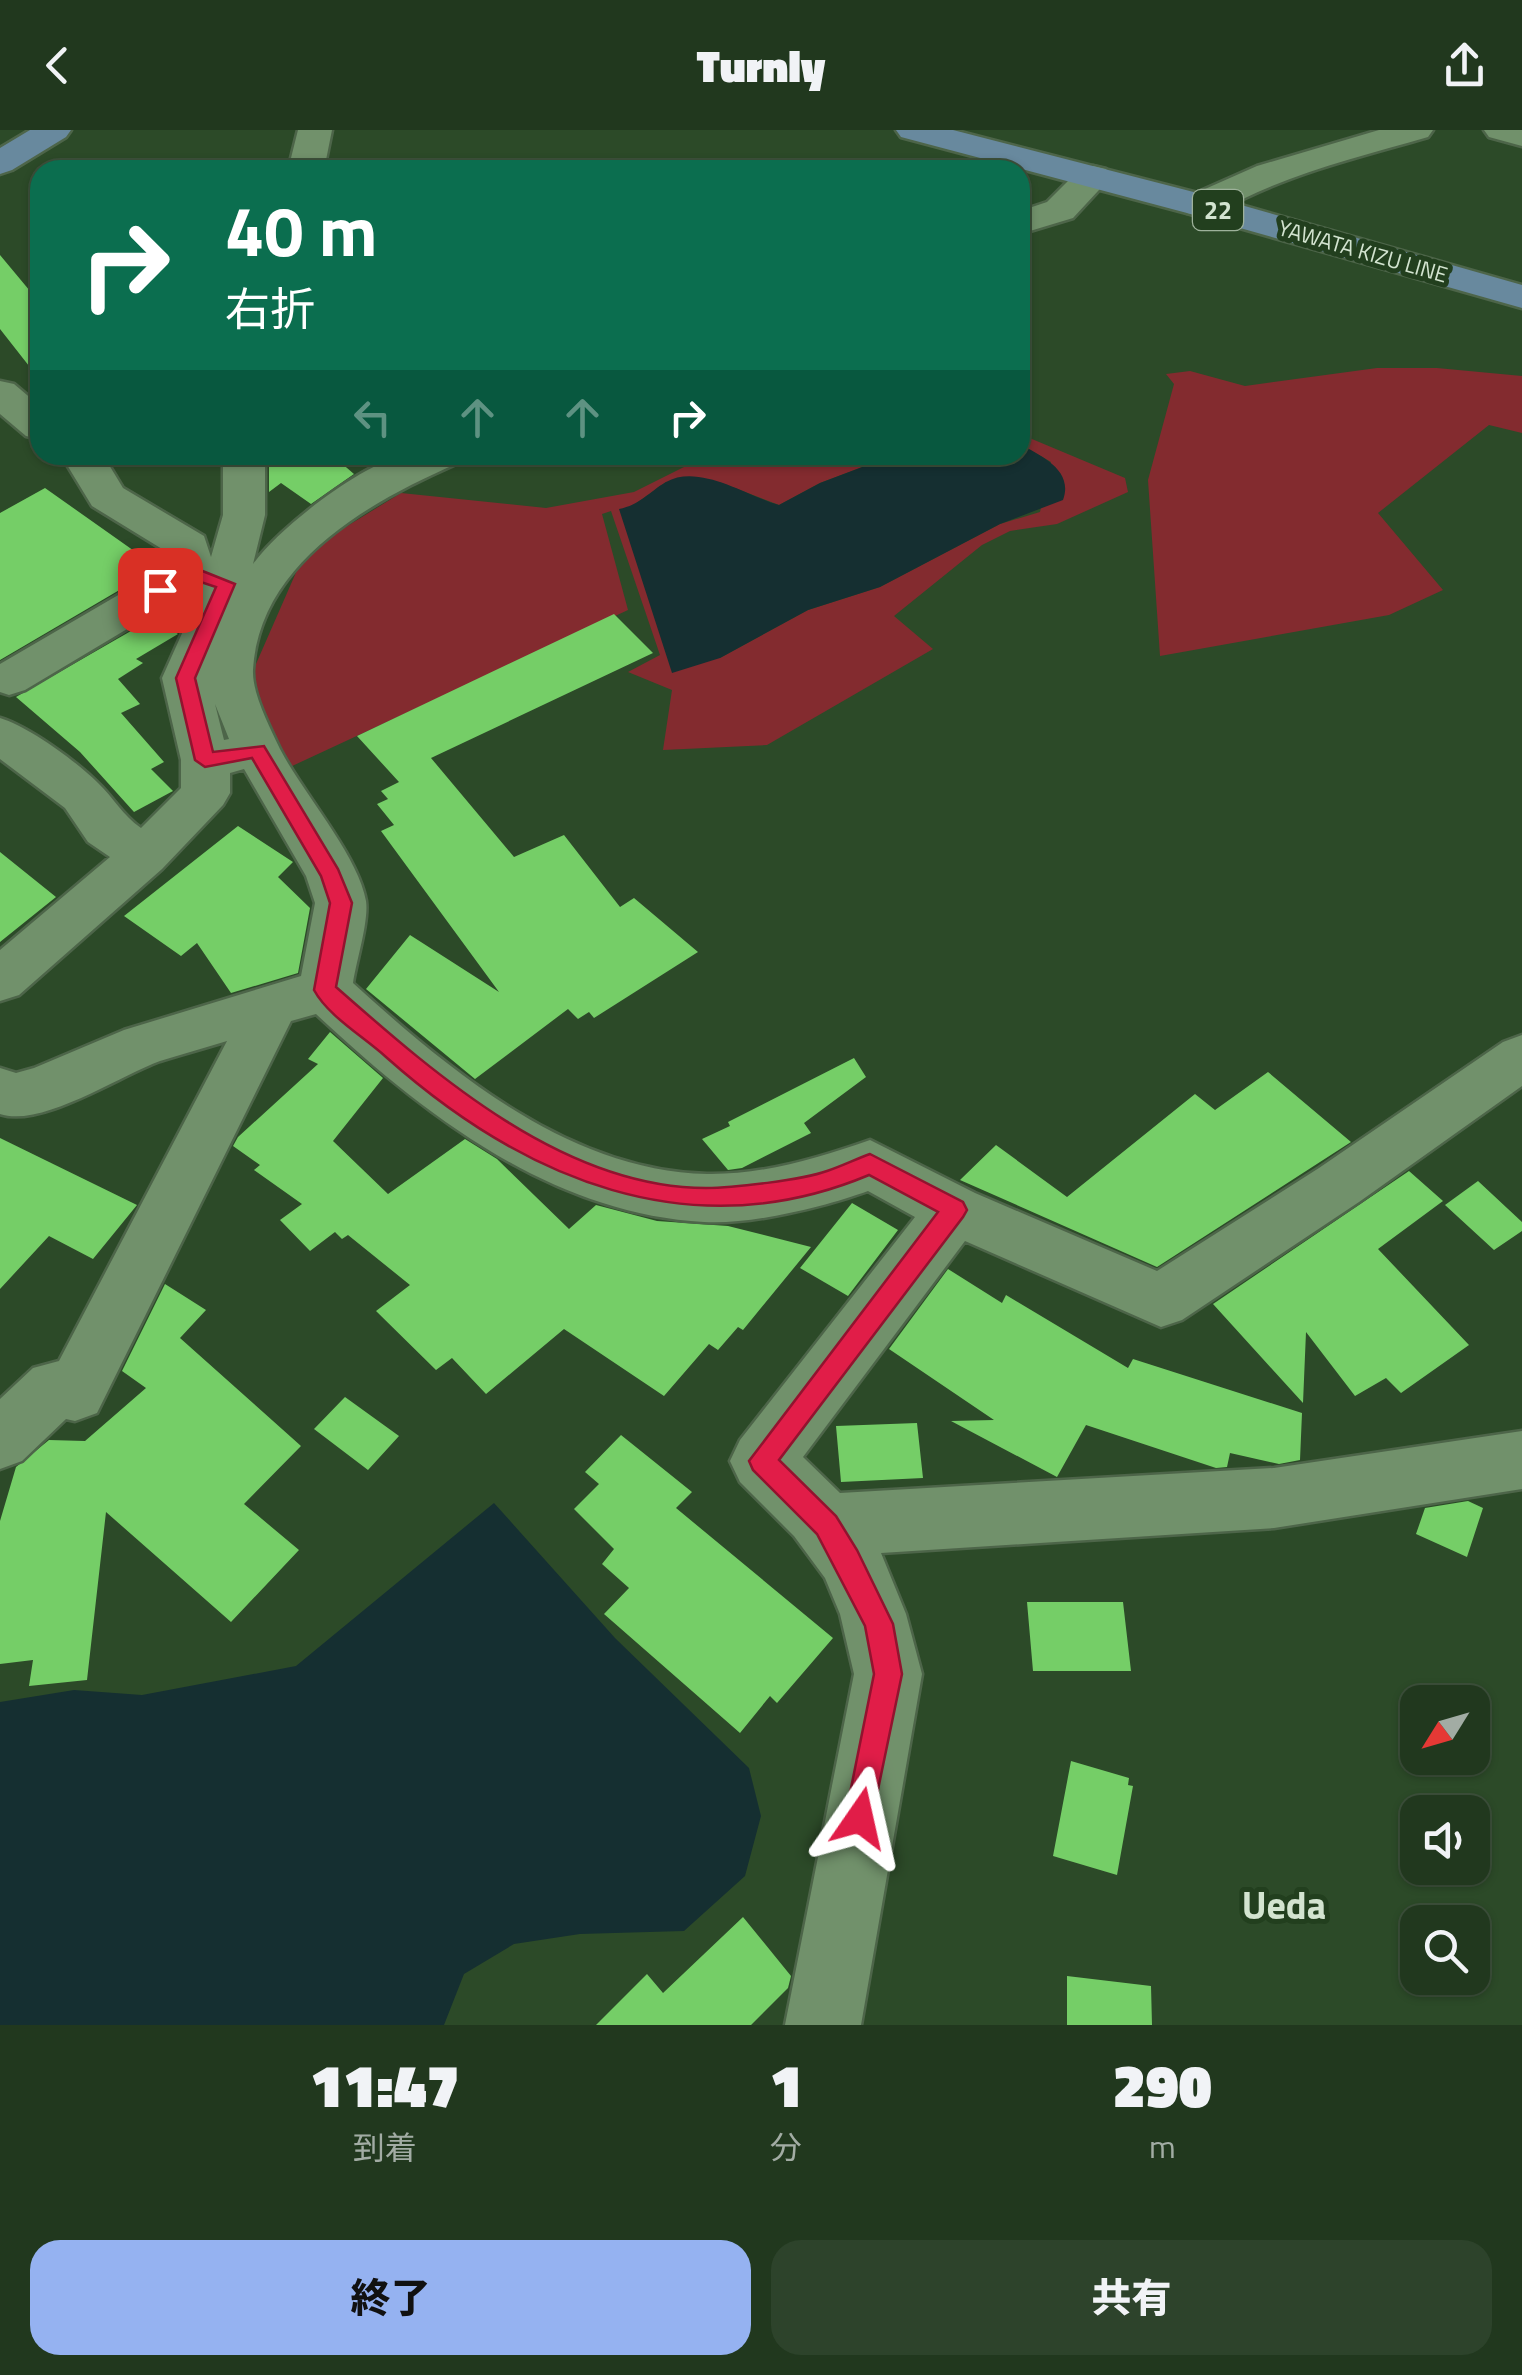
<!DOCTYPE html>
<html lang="ja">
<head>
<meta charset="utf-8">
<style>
  body { margin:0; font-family:"Titillium Web","Noto Sans JP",sans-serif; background:#2d432b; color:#f1f3f6; height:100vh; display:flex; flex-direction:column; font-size:38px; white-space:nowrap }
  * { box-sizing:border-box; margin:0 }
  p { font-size:32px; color:#a2aca4 }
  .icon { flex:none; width:55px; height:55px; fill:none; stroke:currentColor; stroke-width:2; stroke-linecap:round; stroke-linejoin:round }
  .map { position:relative; height:1895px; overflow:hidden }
  .panel { display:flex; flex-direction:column; background:#21381e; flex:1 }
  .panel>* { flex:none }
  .banner { position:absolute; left:30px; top:30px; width:1000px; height:305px; border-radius:30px; box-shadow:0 2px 8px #0004,0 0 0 2px #3e523c; background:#0b6e4f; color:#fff; overflow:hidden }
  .needle { width:65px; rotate:233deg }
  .controls { position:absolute; left:1400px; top:1555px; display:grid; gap:20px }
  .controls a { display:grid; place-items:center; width:90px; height:90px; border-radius:20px; background:#21381e; box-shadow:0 2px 8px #0004,0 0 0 2px #3e523c; font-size:50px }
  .pin { position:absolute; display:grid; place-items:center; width:85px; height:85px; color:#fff; margin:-42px; border-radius:20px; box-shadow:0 5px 15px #0006 }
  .me { position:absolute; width:110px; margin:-55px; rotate:11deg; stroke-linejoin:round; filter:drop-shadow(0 0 8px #0008) }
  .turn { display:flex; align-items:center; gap:35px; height:210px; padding:0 30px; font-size:45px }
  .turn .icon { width:130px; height:130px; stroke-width:2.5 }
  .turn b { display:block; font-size:70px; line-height:85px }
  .lanes { display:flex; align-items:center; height:95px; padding:0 30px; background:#0003; justify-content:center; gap:50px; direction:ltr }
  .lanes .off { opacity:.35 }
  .eta { display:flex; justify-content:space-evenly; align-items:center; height:170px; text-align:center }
  .eta b { font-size:60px; font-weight:800; line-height:70px }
  .cta { display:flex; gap:20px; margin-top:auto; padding:20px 30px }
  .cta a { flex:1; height:115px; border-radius:30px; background:#95b2f1; color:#111; font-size:40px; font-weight:800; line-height:115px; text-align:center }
  .cta a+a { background:#2d432b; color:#f1f3f6 }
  header { display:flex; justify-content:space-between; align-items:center; height:130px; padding:0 30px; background:#21381e; font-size:45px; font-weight:800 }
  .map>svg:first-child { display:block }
</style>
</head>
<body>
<header><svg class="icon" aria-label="back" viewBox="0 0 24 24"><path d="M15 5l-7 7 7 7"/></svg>Turnly<svg class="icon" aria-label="share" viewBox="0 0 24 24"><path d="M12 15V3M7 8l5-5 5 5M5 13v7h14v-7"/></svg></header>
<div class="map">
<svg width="1522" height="1895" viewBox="0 0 1522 1895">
  <rect width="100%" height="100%" fill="#2c4a28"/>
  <path fill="#832b2f" d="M1377,238H1437L1522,246V303L1489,295L1378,383L1443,460L1389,485L1160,526L1148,350L1174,254L1166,244L1190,241L1245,256Z
    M1020,304L1125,348L1128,362L1057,394L1010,401L982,415L894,486L933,519L767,615L663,620L672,560L628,542L660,525L611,381L602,384L628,480L290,637L275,626L249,550L305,422L401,363L546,378L634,362L708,325H764L774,333L803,337L828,325H894L820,353L779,375L719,352H666L631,377L720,528L808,480L880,457L1000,394L1040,382L1051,332L1020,314Z"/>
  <path fill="#152f31" d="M1020,314C1041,326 1074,340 1063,370L1000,394L880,457L808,480L720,528L672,543L619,379C640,375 649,362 666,352C699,333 747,366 779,375L820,353L894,325H1020Z
    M494,1373L615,1508L749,1638L761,1686L745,1746L684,1801L580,1804L514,1814L464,1844L444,1895H0V1572L74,1560L142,1565L296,1536Z"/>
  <path fill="#75ce67" d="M0,125L40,173V250L0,199Z
    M269,325H332L354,344L311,374L281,353L269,362Z
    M45,358L154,435L125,453L128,455L0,530V383Z
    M164,482L172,488L163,493L178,504L136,529L143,533L118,549L140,574L121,583L164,632L151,639L173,661L134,682L80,622L16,567Z
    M614,484L653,523L431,628L514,727L564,705L620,777L634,768L698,822L594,888L589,882L578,889L568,879L475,949L366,859L410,805L499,862L381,701L394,695L377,674L388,669L381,661L399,652L357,606Z
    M238,696L293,732L278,747L310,778L298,843L231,863L197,813L181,826L124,786Z
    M0,722L56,767L0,812Z
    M330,902L383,948L333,1011L388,1064L465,1009L497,1029L569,1099L596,1075L657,1091L728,1096L811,1117L743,1200L738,1197L718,1220L709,1214L664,1266L564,1199L486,1264L452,1228L436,1240L376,1181L410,1155L348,1105L342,1109L335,1102L310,1121L280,1090L302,1074L254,1040L260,1035L233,1016L238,1007L318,934L308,929Z
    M854,928L866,947L804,993L811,1003L742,1038L728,1040L702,1009L730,996L728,992Z
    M1268,942L1351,1012L1157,1137L960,1050L996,1015L1067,1067L1195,964L1215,980Z
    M0,1008L137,1075L93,1129L49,1106L0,1159Z
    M1409,1041L1443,1071L1378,1119L1469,1215L1401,1263L1386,1248L1355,1266L1306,1202L1303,1273L1213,1174Z
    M1478,1051L1522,1092V1101L1494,1120L1445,1075Z
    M852,1073L898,1100L848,1166L800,1138Z
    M948,1139L1002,1173L1006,1165L1128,1238L1133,1229L1302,1283L1300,1330L1279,1334L1230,1323L1227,1337L1216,1338L1086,1295L1057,1347L951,1291L994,1290L889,1219Z
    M165,1154L206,1180L180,1208L301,1316L244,1374L299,1420L231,1492L106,1382L87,1550L29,1556L33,1530L0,1534V1391L16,1337L49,1310L85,1311L146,1258L122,1241Z
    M345,1267L399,1306L368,1340L314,1299Z
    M917,1293L923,1348L841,1352L836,1296Z
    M621,1305L692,1362L676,1378L833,1508L777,1573L770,1566L740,1603L604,1484L629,1458L602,1434L614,1419L574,1379L599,1354L585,1342Z
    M1468,1371L1483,1378L1467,1427L1416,1404L1425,1378Z
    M1027,1472H1123L1131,1541H1033Z
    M1071,1631L1129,1648L1128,1655L1133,1656L1117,1745L1053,1726Z
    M743,1787L791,1846L788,1858L751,1895H596L647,1844L663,1863Z
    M1067,1846L1151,1856L1152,1895H1067Z"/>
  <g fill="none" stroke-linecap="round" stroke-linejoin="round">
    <defs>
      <path id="minor" d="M298,0H332L324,40H288Z
        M1379,0H1433L1428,7C1366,25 1303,40 1245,68C1226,77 1209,88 1187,83L1182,75L1187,67L1257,36Z
        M1484,0H1522V16L1489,7Z
        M1093,36L1106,39L1111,47L1073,88L1020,104V81L1047,72L1080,39Z
        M0,251L14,254L40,276V309L26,306L0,284Z
        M61,325H103L123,358L204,406L211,427L223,385V325H265V385L253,434C279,398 362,333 406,325C423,322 444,325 462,325L456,334C369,372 259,433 253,540C252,564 270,597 280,619C302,662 358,725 366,771C369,791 356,832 353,853C450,941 569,1041 707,1044C762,1045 819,1028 870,1010L975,1063L1157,1141L1319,1038L1503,912L1522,905V956L1359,1072L1182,1190L1161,1197L965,1111L803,1327L840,1363L1274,1338L1522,1301V1359L1274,1398L881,1423L906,1484L922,1544L861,1895H785L854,1544L840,1484L825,1448L794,1406L740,1352L730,1331L740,1310L915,1087L868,1061C824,1077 750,1095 704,1092C551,1084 423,984 316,884L291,891L97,1283L75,1291L66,1289L22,1331L0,1339V1269L33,1238L59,1231L227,911C205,918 182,924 160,931C119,946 41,998 0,984V938L16,943L34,938L124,900L301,846L315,773L306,746L244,639L230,643V663L223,675L162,739L19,865L0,871V820L110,727L88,712L65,678L0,629V588C29,597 76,631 98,653C114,668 122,685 141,698L181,658V630L162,548L201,461L194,459L25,560L9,565L0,562V534L168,436L167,422L92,376ZM215,574L229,609L224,610Z"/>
      <path id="major" d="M30,0H71L66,7L12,40L0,44V18Z
        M896,0H953L1213,67L1522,155V178L1187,83L901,7Z"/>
    </defs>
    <use href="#minor" stroke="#4d6549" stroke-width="5"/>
    <use href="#major" stroke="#4d6549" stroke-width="5"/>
    <use href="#minor" fill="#71916b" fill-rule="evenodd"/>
    <use href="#major" fill="#68899e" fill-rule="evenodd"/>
  </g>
  <path fill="#e11d48" stroke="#92132f" stroke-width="2.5" d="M190,436L235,454L195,548L213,622L264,616L338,739L352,773L336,857C436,945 564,1058 706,1058C733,1058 802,1050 827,1041C842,1036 856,1029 870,1024L963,1072L967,1080L963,1087L779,1330L836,1386L857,1420L893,1494L902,1544L870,1698L860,1703L849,1698L845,1688L874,1544L865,1496L817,1404L753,1340L749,1331L938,1082L869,1045C690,1120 523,1049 386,927C364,907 328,886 314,860L330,773L321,746L252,628L205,637L195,630L176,548L216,457L192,449L160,466L151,460Z"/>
  <g text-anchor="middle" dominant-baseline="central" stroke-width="10" stroke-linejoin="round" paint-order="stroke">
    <g font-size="22" fill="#d3e4d0" stroke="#223f1e">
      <text transform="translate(1363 121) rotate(16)">YAWATA KIZU LINE</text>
    </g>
    <rect fill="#223f1e" stroke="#9eb29b" stroke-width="2.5" x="1193" y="60" width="50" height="40" rx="8"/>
    <g font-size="25" font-weight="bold" fill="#d3e4d0">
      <text x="1218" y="80">22</text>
    </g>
    <g font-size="38" font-weight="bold" fill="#d3e4d0" stroke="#223f1e">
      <text x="1284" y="1775">Ueda</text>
    </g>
  </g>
</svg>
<div class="controls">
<a><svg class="needle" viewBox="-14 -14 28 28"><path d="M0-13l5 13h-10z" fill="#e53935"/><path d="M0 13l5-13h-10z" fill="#a2aca4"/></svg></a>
<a><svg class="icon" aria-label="sound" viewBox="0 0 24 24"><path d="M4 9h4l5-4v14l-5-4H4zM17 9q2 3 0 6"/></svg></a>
<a><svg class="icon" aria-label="search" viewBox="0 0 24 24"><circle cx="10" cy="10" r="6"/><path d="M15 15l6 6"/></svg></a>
</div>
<div class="pin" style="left:160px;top:460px;background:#d93025"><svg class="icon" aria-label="arrive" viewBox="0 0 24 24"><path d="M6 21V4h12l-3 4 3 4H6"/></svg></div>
<svg class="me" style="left:860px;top:1688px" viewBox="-20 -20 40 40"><path d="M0-17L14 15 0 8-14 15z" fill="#e11d48" stroke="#fff" stroke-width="4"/></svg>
<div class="banner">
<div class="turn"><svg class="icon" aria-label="right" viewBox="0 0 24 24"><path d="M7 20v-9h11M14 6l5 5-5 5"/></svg><div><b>40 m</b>右折</div></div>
<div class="lanes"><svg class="icon off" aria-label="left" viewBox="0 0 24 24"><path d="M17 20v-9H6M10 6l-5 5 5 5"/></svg><svg class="icon off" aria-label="ahead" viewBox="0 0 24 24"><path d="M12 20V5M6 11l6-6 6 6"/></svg><svg class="icon off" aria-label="ahead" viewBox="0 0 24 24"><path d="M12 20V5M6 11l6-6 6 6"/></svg><svg class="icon" aria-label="right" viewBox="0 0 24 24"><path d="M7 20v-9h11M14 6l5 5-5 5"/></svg></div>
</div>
</div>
<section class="panel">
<div class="eta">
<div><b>11:47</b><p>到着</p></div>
<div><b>1</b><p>分</p></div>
<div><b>290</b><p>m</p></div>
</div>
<div class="cta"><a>終了</a><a>共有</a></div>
</section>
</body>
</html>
